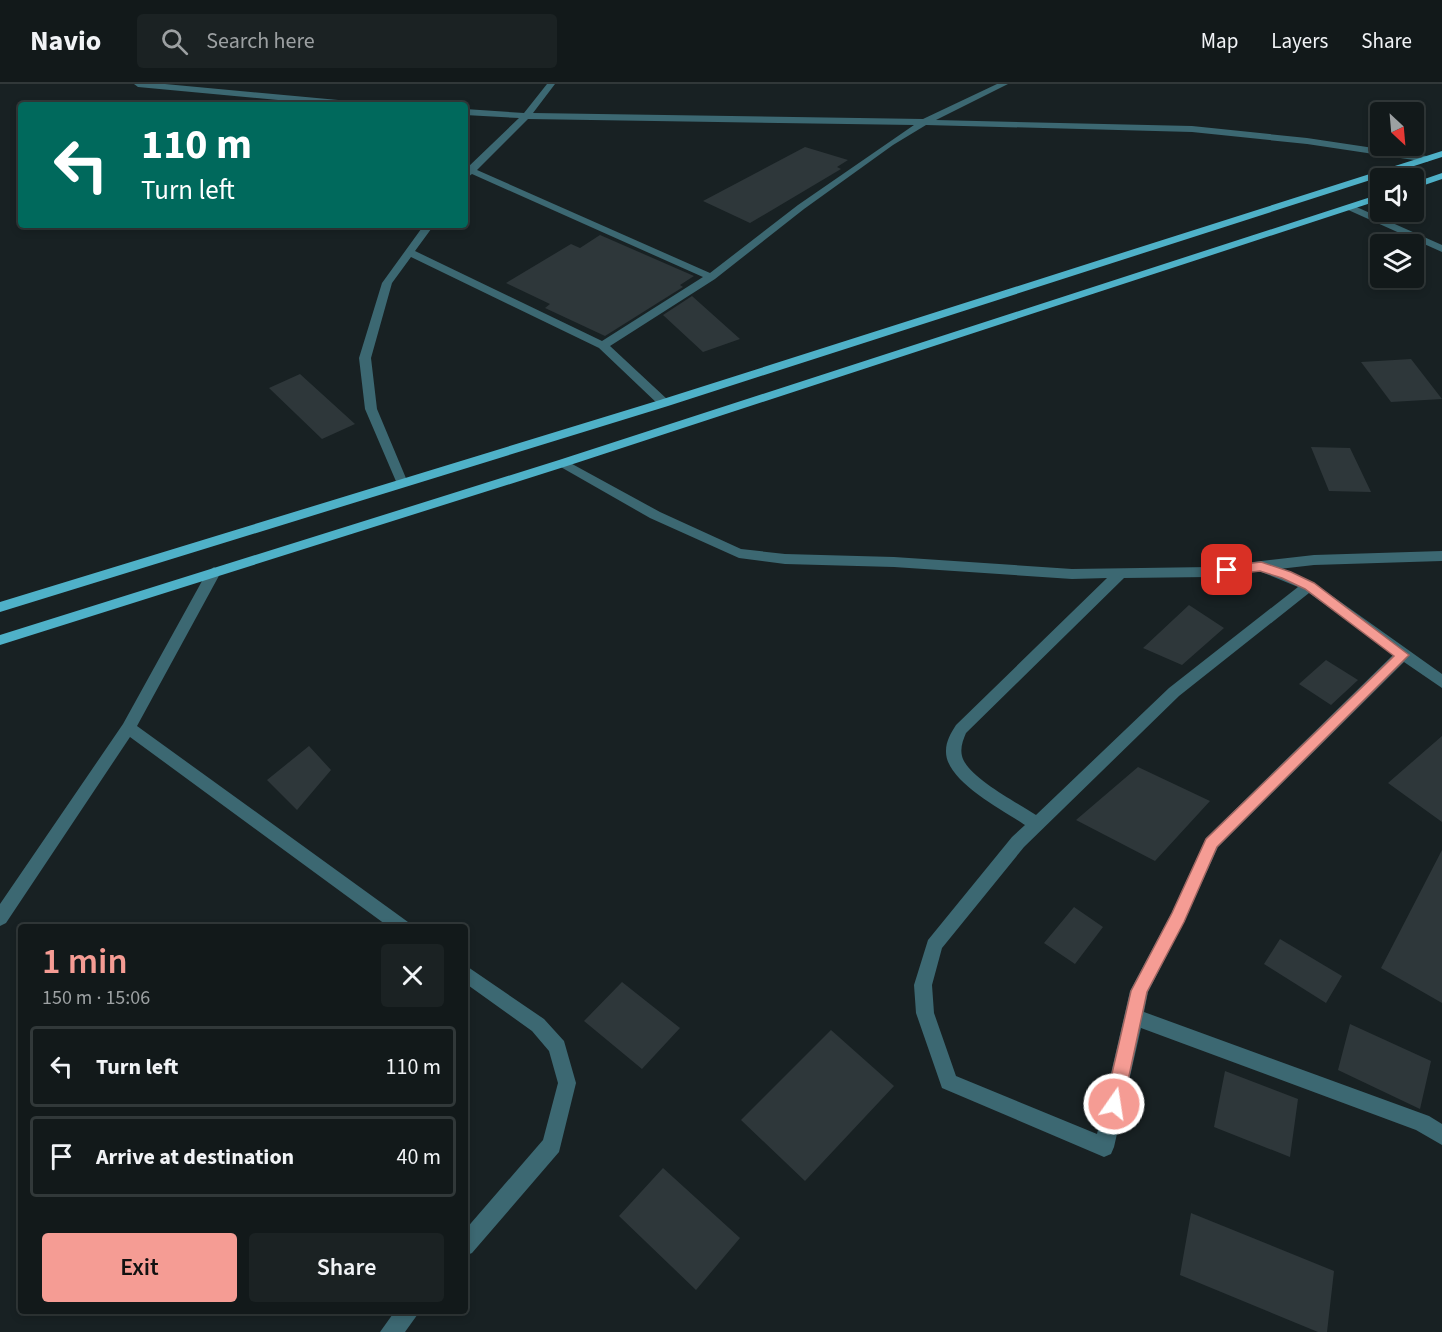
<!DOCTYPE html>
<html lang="en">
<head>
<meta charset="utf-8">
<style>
  body { margin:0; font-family:"Source Sans 3",sans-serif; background:#1b2223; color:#f1f3f6; height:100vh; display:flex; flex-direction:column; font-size:22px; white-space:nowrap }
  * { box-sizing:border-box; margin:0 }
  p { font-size:20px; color:#9ca0a2 }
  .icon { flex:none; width:33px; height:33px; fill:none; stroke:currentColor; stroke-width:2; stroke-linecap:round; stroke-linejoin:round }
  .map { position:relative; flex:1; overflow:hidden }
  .sheet { position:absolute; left:18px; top:840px; width:450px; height:390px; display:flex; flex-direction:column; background:#12191a; border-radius:6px; box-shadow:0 3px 9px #0003,0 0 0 2px #313839 }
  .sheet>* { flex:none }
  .hud { position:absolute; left:18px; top:18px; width:450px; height:126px; border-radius:6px; box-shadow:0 3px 9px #0003,0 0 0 2px #313839; background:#00695c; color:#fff; overflow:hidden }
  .needle { width:39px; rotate:154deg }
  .fabs { position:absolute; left:1370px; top:18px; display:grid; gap:12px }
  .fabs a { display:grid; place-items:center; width:54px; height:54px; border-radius:6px; background:#12191a; box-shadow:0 3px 9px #0003,0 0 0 2px #313839; font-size:30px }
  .pin { position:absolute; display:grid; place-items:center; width:51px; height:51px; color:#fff; margin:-26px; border-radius:12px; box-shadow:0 3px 9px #0006 }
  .me { position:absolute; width:66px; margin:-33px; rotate:13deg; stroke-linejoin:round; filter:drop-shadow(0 0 4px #0008) }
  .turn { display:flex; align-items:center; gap:21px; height:126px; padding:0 24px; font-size:27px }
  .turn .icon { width:78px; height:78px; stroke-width:2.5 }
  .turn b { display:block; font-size:42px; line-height:51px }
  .round { display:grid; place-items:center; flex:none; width:63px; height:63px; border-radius:6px; background:#1b2223 }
  .overview { display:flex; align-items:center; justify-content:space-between; height:102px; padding:0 24px }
  h1 { font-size:36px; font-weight:600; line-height:45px; color:#f59c94 }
  .cta { display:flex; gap:12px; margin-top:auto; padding:12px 24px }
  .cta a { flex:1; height:69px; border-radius:6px; background:#f59c94; color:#111; font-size:24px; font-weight:600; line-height:69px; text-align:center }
  .cta a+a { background:#1b2223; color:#f1f3f6 }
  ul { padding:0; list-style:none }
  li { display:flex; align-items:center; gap:18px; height:81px; margin:0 12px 9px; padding:0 12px; border:3px solid #313839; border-radius:6px }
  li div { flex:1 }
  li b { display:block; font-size:22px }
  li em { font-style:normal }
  header { display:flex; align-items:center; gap:36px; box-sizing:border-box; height:84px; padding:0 30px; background:#12191a; border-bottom:2px solid #313839 }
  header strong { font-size:28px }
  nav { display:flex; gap:33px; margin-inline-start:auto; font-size:21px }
  .search { width:420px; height:54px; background:#1b2223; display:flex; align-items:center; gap:15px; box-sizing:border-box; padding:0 21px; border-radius:6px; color:#9ca0a2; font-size:22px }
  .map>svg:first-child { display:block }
</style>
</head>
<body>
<header>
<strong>Navio</strong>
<div class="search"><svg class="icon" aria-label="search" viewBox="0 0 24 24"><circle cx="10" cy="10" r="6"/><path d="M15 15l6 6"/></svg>Search here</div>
<nav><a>Map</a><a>Layers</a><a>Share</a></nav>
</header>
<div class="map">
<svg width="1442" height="1248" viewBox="0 0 1442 1248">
  <rect width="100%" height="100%" fill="#182123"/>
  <path fill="#2e373a" d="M805,63L848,76L837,83L841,85L750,139L703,117Z
    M600,151L694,192L680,201L683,203L605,252L545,224L550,220L506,199L571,160L580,164Z
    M692,212L740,255L703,268L663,231Z
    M1411,275L1442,315L1391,318L1361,278Z
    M300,290L355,340L322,355L269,304Z
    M1311,363L1350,364L1371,408L1329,407Z
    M1189,521L1224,544L1182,581L1143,564Z
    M1326,576L1358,596L1331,621L1299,600Z
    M1442,652V738L1388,699Z
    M309,662L331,686L297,726L267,696Z
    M1138,683L1210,717L1155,777L1076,736Z
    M1442,766V919L1381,884Z
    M1074,823L1103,843L1075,880L1044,859Z
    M1280,855L1342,892L1326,919L1264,880Z
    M622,898L680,944L642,985L584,937Z
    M1350,940L1431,977L1420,1025L1338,986Z
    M831,946L894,1002L805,1097L741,1036Z
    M1225,987L1298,1015L1290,1073L1214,1043Z
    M663,1084L740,1154L696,1206L619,1132Z
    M1191,1129L1334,1187L1327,1248H1318L1180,1191Z"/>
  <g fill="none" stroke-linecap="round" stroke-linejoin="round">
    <path fill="#3c6872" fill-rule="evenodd" d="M134,0H165L360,18L364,21H332L138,3Z
      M547,0H555L533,29L923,35L997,0H1008L936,36L1192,42L1307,54L1427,72L1432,75L1427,78L1307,60L1192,48L926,41L893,61L804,125L715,195L610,262L668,316V322H660L599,264L411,173L392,199L371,274L377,325L408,399L406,402H398L365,325L359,274L382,199L424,141H434L415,167L602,257L703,193L472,90L465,95L467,84L519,34L465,31V25L524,29ZM528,35L914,41L798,121L710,189L477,86Z
      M1346,121H1352L1442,161V168L1346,125Z
      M563,375L660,428L741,465L785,470L894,473L1072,485L1210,483L1314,471L1442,467V477L1314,481L1279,485L1314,499L1442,590V604L1404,578L1218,763L1184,838L1148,908L1144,928L1429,1032L1442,1040V1061L1416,1046L1141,944L1114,1063L1111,1070L1104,1073L942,1004L916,929L914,901L928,856L1012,753L1025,741C1003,726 945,697 946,667C946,657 951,649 956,641L1107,494L1072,495L894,483L785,480L739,474L650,434L559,382L557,379ZM1259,487L1298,503L1169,604L1036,731C1018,719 967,693 962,672C960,664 963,656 966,649L1124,494L1210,493ZM1309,509L1394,570L1206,754L1172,828L1130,907L1097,1050L956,992L934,929L932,901L942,864L1024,763L1179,612Z
      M214,483L221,488L137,642L408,838L411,843H389L130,653L6,839L0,842V820L123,640L207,488Z
      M465,881L544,935L564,957L576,999L559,1068L472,1169L465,1172V1146L543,1056L558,999L549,967L532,947L465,899Z
      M395,1227H420L405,1248H380Z"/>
    <path fill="#4fb1c8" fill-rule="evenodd" d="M1442,67V73L668,322L0,528V518L660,316Z
      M1442,89V95L1413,105V99Z
      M1380,110V116L567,382L0,561V551L559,376Z"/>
  </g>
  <path fill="#f59c94" stroke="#9f6560" stroke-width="1.5" d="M1261,478L1291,488L1314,499L1409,571L1217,763L1184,838L1147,908L1123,1020L1120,1026L1114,1028L1108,1026L1105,1020L1131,907L1172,829L1206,755L1394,572L1305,505L1282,494L1260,487L1227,491L1221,486L1227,482Z"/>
</svg>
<div class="fabs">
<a><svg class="needle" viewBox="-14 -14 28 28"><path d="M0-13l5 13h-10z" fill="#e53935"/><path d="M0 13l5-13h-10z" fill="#9ca0a2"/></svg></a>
<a><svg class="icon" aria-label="sound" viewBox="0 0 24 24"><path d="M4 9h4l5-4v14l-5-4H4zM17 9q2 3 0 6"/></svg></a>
<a><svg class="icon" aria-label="layers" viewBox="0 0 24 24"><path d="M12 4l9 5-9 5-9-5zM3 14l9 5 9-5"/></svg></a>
</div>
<div class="pin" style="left:1227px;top:486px;background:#d93025"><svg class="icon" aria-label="arrive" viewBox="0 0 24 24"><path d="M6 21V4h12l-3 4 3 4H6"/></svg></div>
<svg class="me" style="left:1114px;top:1020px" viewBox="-20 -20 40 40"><circle r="17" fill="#f59c94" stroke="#fff" stroke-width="3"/><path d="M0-11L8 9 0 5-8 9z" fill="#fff"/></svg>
<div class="hud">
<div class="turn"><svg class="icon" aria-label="left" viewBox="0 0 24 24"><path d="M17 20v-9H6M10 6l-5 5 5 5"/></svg><div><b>110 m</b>Turn left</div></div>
</div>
<section class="sheet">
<div class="overview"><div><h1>1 min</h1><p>150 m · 15:06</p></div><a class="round"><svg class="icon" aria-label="close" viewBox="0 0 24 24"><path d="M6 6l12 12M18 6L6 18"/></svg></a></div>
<ul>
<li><svg class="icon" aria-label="left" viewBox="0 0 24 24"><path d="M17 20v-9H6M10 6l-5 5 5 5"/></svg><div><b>Turn left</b></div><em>110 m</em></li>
<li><svg class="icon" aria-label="arrive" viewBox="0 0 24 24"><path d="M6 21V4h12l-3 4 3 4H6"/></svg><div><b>Arrive at destination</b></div><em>40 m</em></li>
</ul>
<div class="cta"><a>Exit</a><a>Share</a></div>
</section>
</div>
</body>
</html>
